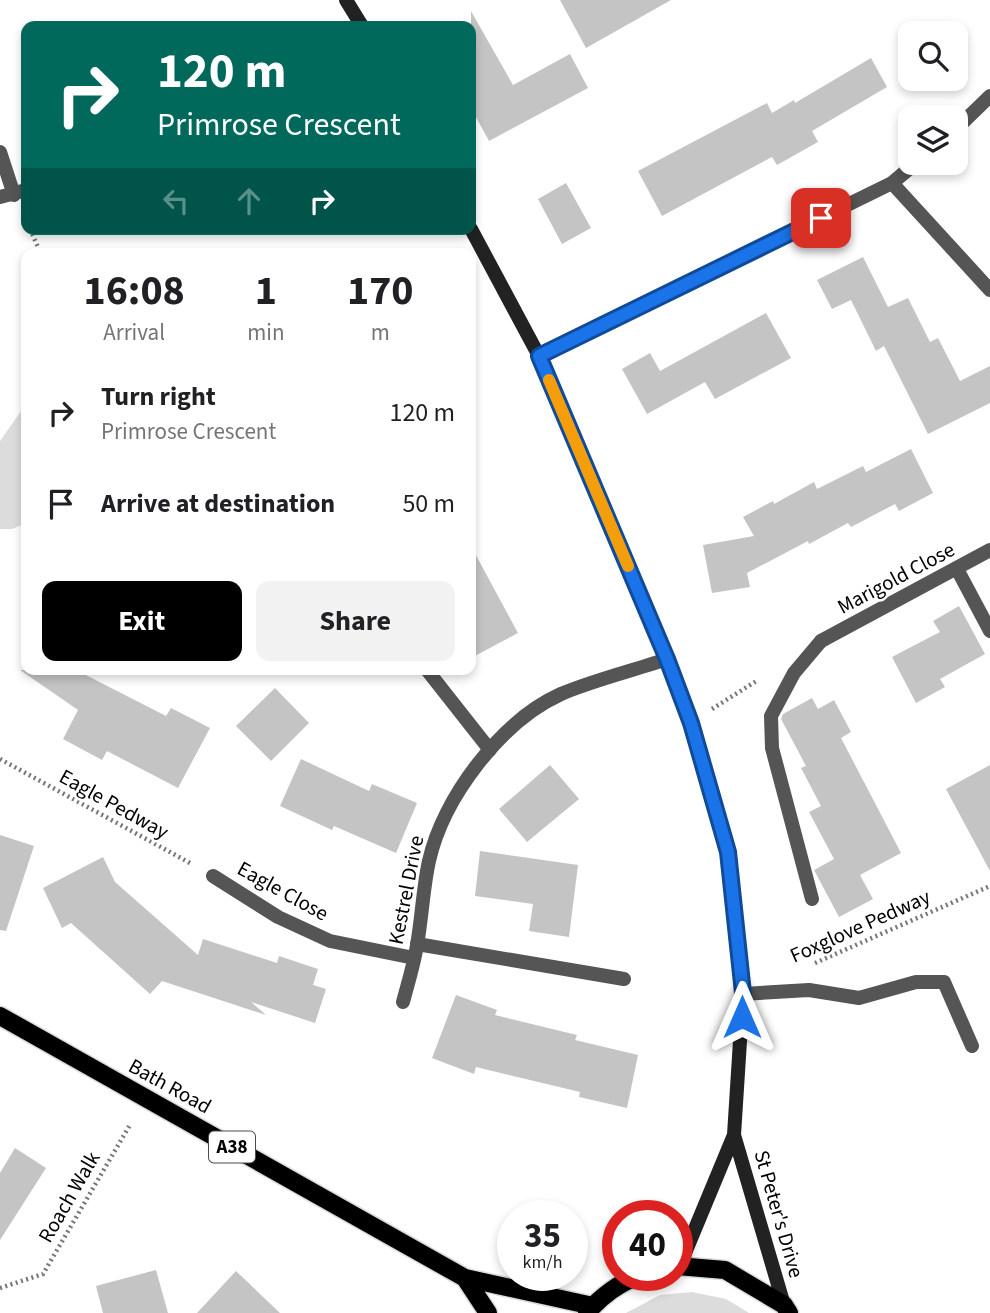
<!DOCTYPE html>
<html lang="en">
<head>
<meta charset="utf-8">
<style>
  body { margin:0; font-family:"Source Sans 3",sans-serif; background:#f2f2f2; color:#202124; height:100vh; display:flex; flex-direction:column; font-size:26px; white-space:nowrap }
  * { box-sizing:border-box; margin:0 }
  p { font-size:23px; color:#757577 }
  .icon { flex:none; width:38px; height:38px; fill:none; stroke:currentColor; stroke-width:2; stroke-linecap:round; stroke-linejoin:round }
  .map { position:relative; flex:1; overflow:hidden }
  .side { position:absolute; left:21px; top:248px; width:455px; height:427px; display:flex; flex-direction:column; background:#fff; border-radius:14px; box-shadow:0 4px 10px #0003 }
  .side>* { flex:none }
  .guide { position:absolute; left:21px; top:21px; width:455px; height:214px; border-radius:14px; box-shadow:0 4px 10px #0003; background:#00695c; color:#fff; overflow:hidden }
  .tools { position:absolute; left:898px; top:21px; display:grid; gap:14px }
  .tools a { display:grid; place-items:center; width:70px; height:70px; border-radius:14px; background:#fff; box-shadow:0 4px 10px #0003; font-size:35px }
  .speed { position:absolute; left:497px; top:1200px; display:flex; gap:14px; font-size:35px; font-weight:700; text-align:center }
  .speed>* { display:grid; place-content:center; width:91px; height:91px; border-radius:50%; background:#fff; box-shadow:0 4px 10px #0003; line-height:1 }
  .speed small { font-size:18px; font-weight:400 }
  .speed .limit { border:10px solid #d22; background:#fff; color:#111 }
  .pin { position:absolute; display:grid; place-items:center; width:60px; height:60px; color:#fff; margin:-30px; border-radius:14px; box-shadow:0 4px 10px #0006 }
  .me { position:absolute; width:77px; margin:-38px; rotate:0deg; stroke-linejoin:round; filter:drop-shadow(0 0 5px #0008) }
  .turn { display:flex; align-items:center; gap:24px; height:147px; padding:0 21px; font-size:32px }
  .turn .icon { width:91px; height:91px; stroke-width:2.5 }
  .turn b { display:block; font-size:49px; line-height:60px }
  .lanes { display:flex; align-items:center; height:66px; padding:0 21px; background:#0003; justify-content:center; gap:35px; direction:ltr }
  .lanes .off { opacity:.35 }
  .eta { display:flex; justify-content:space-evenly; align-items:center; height:119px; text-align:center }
  .eta b { font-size:42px; font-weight:700; line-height:49px }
  .button { display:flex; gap:14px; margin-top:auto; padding:14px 21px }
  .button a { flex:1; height:80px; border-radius:14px; background:#000; color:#fff; font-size:28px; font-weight:700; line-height:80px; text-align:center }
  .button a+a { background:#f2f2f2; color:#202124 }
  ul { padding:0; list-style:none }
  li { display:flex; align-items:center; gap:21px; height:91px; padding:0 21px }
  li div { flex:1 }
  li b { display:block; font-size:26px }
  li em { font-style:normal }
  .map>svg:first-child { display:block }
</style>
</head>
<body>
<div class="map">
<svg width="990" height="1313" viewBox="0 0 990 1313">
  <rect width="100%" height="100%" fill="#fff"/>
  <path fill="#dcdcdc" d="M26,404V523L12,529H0V441Z
    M692,1292L726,1299L749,1313H626L660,1295Z"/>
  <path fill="#c4c4c4" d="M560,0H671L586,48Z
    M471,11L513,85L570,54L588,88L489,141L471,108Z
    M871,58L887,87L812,131L818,142L777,165L772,157L662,216L638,171L767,103L772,113L794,100L795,103Z
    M566,183L591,228L562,244L538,199Z
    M863,257L888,307L908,298L930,342L938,338L960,381L990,366V403L928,434L884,346L876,351L851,300L832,309L817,280Z
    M766,313L791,358L715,399L705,382L647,414L622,369L650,353L660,371Z
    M911,449L933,493L899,511L895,504L851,527L848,523L809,544L808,541L747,573L750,587L712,593L703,545L754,536L743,517L773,501L774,504L814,482L817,489L863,466L866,472Z
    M471,546L518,633L471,658Z
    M959,606L985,654L940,679L945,687L916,703L892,657L940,632L933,621Z
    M20,670H76L166,716L171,708L210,728L178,788L107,751L102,760L63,739L78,710Z
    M275,688L309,723L271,761L236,726Z
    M812,698L818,709L834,700L851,732L841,738L901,853L860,875L873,899L839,917L814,870L834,859L809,812L821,806L801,768L806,766L781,719L783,714Z
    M301,759L369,791L372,784L417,803L396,853L334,826L332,830L280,806Z
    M550,765L579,799L527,842L499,809Z
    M990,765V871L946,789Z
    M0,835L34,846L6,931L0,930Z
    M480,851L578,865L569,937L529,931L533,904L475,896Z
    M103,857L115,882L198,955L203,939L277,963L279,956L318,969L313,985L326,989L315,1023L251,1002L266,1015L162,981L150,994L71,923L62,928L43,888Z
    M456,995L497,1010L495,1015L577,1035L575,1040L638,1055L627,1108L579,1097L580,1092L476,1067L474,1074L432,1058Z
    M15,1148L46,1168L0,1240V1173Z
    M156,1270L168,1313H103L96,1286Z
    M236,1271L280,1313H197Z"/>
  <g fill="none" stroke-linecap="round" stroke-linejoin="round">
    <defs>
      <path id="primary" d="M0,1016L465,1278L593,1306
        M677,1266L725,1270L784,1305L789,1313
        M465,1278L488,1313
        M587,1313C599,1298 621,1281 640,1276"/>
    </defs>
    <use href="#primary" stroke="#dbdbdb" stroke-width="21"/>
    <path stroke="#777" stroke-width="4.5" stroke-dasharray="2 3.5" stroke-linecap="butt" d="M30,229L41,254
      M712,709L758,680
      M0,759L190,863
      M815,963L990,886
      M0,1288L43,1274L131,1123"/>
    <path stroke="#555" stroke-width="14" d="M957,569L990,631
      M812,899L772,748L771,716L794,673L821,641
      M417,944L624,979
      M743,994L809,990L859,998L916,982H944L972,1046"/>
    <path stroke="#555" stroke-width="14" d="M956,129L990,96
      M0,152L14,195
      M892,183L990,290
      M0,197L26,190
      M539,356L892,183L916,163
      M821,641L990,550
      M427,670L490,750
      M213,876L278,917L330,941L414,958
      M403,1002C408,983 414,964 417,945C422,917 423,888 429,861C443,798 501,721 561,694C594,680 632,671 667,659"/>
    <path stroke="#222" stroke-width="14" d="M346,0L362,26
      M471,229L539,356L667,659L691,723L728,852L743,994L734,1135L680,1265
      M734,1135L784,1305"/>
    <use href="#primary" stroke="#000" stroke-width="18"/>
  </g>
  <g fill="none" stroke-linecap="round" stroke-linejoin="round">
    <defs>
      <path id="route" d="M742,1017L743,993L728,852L691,723L667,659L539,356L821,218"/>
    </defs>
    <use href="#route" stroke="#114b97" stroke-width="18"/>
    <use href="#route" stroke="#1a73e8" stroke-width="12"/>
    <path stroke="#f59e0b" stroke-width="12" d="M549,380L628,566"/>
  </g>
  <g text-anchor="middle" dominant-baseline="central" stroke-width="5" stroke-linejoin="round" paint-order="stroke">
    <rect fill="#fff" stroke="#4c4c4c" stroke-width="2" x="209" y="1131.5" width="46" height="31" rx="5"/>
    <g font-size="19" font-weight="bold" fill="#000">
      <text x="232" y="1147">A38</text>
    </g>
    <g font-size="21" fill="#000" stroke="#fff">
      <text transform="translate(896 578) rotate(-28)">Marigold Close</text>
      <text transform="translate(114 804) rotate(29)">Eagle Pedway</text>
      <text transform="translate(406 890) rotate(-79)">Kestrel Drive</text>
      <text transform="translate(283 891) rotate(29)">Eagle Close</text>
      <text transform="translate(860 926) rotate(-24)">Foxglove Pedway</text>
      <text transform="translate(170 1086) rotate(29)">Bath Road</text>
      <text transform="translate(69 1197) rotate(-60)">Roach Walk</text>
      <text transform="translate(779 1214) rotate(74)">St Peter's Drive</text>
    </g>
  </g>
</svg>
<div class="tools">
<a><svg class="icon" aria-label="search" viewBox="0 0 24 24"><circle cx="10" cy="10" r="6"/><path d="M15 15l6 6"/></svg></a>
<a><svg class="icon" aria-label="layers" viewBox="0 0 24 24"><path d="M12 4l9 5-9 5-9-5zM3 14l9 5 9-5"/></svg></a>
</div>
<div class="speed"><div>35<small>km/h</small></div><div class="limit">40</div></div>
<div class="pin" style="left:821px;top:218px;background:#d93025"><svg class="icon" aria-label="arrive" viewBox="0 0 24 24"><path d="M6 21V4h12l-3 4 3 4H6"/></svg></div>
<svg class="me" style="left:742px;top:1017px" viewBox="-20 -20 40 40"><path d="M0-17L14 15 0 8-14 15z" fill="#1a73e8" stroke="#fff" stroke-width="4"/></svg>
<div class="guide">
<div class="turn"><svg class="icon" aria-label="right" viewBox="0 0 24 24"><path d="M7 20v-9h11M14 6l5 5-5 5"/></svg><div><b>120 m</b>Primrose Crescent</div></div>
<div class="lanes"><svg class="icon off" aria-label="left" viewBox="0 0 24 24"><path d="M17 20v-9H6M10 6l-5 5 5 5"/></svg><svg class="icon off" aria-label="ahead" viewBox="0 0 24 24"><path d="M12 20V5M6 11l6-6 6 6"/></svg><svg class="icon" aria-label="right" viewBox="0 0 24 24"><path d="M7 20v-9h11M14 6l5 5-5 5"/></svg></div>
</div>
<section class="side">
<div class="eta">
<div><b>16:08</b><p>Arrival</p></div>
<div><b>1</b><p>min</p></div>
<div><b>170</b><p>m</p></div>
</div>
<ul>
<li><svg class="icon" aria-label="right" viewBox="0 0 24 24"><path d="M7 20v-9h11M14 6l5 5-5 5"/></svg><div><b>Turn right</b><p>Primrose Crescent</p></div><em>120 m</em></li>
<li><svg class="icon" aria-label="arrive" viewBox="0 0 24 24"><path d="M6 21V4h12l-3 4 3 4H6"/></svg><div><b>Arrive at destination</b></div><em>50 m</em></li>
</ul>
<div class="button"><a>Exit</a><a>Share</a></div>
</section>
</div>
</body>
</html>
